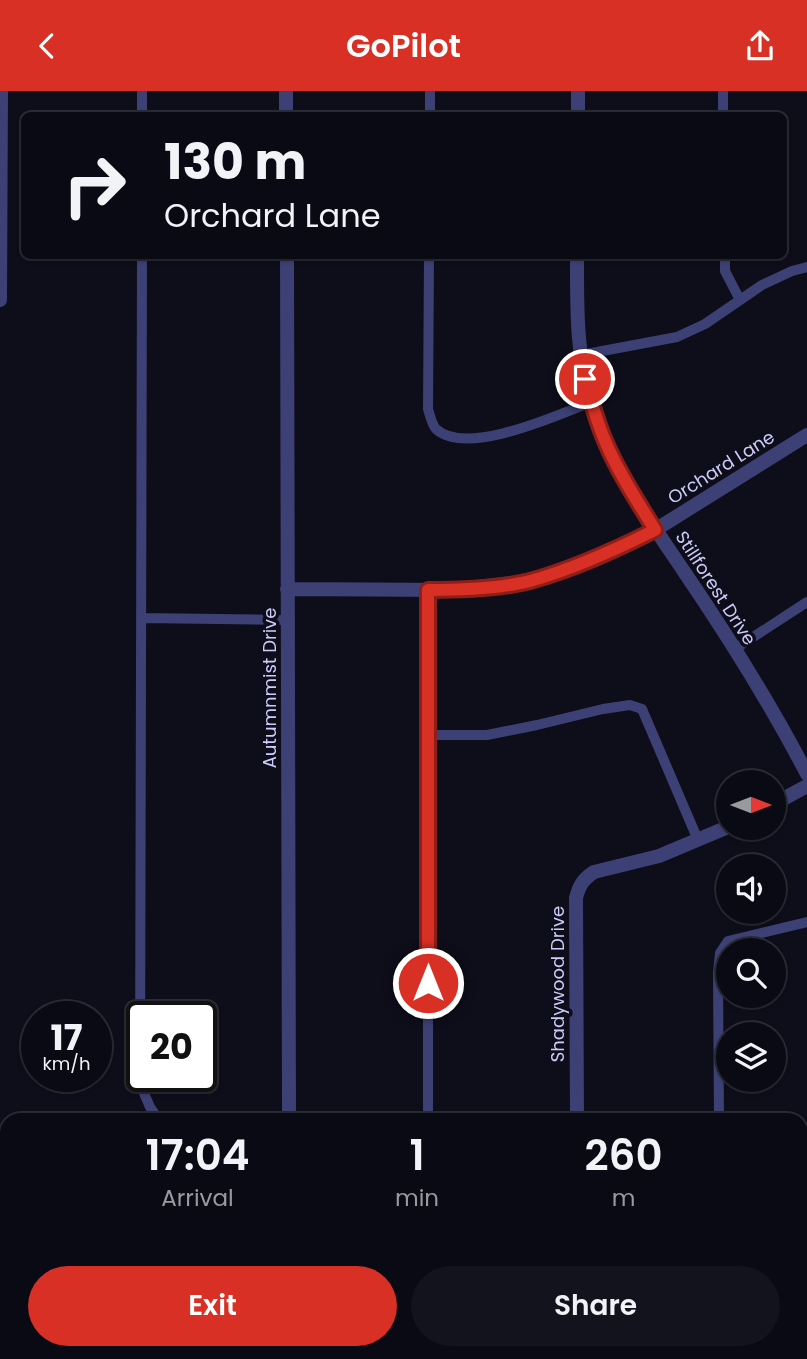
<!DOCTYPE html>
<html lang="en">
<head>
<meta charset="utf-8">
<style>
  body { margin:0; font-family:Poppins,sans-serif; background:#13131d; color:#f1f3f6; height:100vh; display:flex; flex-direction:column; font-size:26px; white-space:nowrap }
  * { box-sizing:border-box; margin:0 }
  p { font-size:23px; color:#999aa0 }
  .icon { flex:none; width:38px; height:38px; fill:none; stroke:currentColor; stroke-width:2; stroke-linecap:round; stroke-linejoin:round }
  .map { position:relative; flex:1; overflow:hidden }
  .sheet { position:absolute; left:0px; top:1022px; width:808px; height:247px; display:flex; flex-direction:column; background:#0a0a14; border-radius:21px 21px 0 0; box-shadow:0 2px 5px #0004,0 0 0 2px #2a2b34 }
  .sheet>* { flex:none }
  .hud { position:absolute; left:21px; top:21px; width:766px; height:147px; border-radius:10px; box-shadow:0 2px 5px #0004,0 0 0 2px #2a2b34; background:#0a0a14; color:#f1f3f6; overflow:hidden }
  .needle { width:46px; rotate:90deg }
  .controls { position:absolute; left:716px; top:679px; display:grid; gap:14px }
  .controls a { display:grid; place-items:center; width:70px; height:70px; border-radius:50%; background:#0a0a14; box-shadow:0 2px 5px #0004,0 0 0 2px #2a2b34; font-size:35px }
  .speed { position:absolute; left:21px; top:910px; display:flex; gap:14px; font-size:35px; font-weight:700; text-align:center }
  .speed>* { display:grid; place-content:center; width:91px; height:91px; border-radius:50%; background:#0a0a14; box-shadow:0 2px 5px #0004,0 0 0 2px #2a2b34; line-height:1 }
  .speed small { font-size:18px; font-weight:400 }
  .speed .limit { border:4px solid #111; border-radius:10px; background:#fff; color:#111 }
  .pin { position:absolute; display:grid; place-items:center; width:60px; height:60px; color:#fff; margin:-30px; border:4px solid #fff; border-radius:50%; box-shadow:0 2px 7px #0007 }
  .me { position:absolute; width:77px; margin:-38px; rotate:0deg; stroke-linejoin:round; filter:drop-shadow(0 0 5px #0008) }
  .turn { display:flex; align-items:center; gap:24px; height:147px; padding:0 28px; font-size:32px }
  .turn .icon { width:91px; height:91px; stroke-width:2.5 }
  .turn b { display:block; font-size:49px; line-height:60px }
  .eta { display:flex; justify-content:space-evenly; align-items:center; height:119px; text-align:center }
  .eta b { font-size:42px; font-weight:600; line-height:49px }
  .button { display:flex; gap:14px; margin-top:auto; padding:14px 28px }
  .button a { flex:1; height:80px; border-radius:42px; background:#d93025; color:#fff; font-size:28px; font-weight:600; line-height:80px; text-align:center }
  .button a+a { background:#13131d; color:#f1f3f6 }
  header { display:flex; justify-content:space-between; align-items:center; height:91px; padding:0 28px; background:#d93025; color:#fff; font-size:32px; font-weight:600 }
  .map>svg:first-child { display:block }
</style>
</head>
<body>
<header><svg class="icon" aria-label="back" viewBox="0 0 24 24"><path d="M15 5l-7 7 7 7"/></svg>GoPilot<svg class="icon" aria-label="share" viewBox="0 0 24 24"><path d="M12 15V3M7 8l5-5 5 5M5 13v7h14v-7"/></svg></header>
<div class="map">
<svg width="807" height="1268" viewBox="0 0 807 1268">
  <rect width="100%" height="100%" fill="#0e0d1a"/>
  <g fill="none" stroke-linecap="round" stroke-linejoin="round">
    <path stroke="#3d4074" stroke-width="10" d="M723,0V24
      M142,24V0
      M430,24V0
      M142,164L140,993L150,1016L158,1028L238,1029
      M429,164L428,318C430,324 432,334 436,338C466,366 558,324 591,311
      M725,164V180L740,209
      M581,264L677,246L705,233L762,194L792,180L807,176
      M428,499V1029
      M141,527L288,529
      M735,558L807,511
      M427,644H487L537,634L603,618L630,614L642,618L698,749
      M719,1029L718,882L720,862L728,850L807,831
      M0,1250L7,1251
      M60,1262L96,1268
      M145,1268V1262"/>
    <path stroke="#3d4074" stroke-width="14" d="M286,0V24
      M578,24V0
      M287,164L289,1029
      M577,164C577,214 576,264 591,312C610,374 647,426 683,479C728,545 770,612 807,683
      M0,209L1,0
      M287,498L451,499L528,490L563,479L610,461L655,439L807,344
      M774,713L807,695
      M577,1029L576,807C579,795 583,788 594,781L659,765L728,736
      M0,1077L3,1086L7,1093
      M802,1160H807
      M300,1262L301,1268"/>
  </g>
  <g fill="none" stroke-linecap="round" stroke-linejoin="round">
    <defs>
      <path id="route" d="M428,892V499C460,499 499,498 530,490C574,478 615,459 655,439C638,411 619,383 606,352C597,332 591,310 585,288"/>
    </defs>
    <use href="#route" stroke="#8d1f18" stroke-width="18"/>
    <use href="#route" stroke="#d93025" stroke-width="12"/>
  </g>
  <g text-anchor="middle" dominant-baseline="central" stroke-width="7" stroke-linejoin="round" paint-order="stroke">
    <g font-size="18" fill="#cccbf9" stroke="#0e0d1a">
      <text transform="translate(721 376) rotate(-32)">Orchard Lane</text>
      <text transform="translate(716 497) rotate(57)">Stillforest Drive</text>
      <text transform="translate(269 597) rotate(-90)">Autumnmist Drive</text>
      <text transform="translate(557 893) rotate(-90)">Shadywood Drive</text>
    </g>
  </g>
</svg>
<div class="controls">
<a><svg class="needle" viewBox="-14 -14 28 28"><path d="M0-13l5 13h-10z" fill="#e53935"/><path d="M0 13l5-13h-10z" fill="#999aa0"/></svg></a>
<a><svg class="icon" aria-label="sound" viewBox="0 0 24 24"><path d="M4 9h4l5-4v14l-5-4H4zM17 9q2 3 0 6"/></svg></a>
<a><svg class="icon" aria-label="search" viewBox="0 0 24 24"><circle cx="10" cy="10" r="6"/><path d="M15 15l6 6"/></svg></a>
<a><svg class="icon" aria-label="layers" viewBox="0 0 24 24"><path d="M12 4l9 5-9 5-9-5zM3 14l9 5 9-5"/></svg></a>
</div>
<div class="speed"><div>17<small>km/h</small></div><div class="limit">20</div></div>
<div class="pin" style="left:585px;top:288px;background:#d93025"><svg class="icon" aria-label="arrive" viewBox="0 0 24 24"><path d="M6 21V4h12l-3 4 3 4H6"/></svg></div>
<svg class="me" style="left:428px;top:892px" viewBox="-20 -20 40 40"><circle r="17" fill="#d93025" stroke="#fff" stroke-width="3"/><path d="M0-11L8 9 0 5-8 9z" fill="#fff"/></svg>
<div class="hud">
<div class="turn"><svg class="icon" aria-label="right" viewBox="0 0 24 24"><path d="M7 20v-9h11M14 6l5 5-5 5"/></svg><div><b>130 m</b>Orchard Lane</div></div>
</div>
<section class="sheet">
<div class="eta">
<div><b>17:04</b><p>Arrival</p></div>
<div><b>1</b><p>min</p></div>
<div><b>260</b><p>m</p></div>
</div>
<div class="button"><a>Exit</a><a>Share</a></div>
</section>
</div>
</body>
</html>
